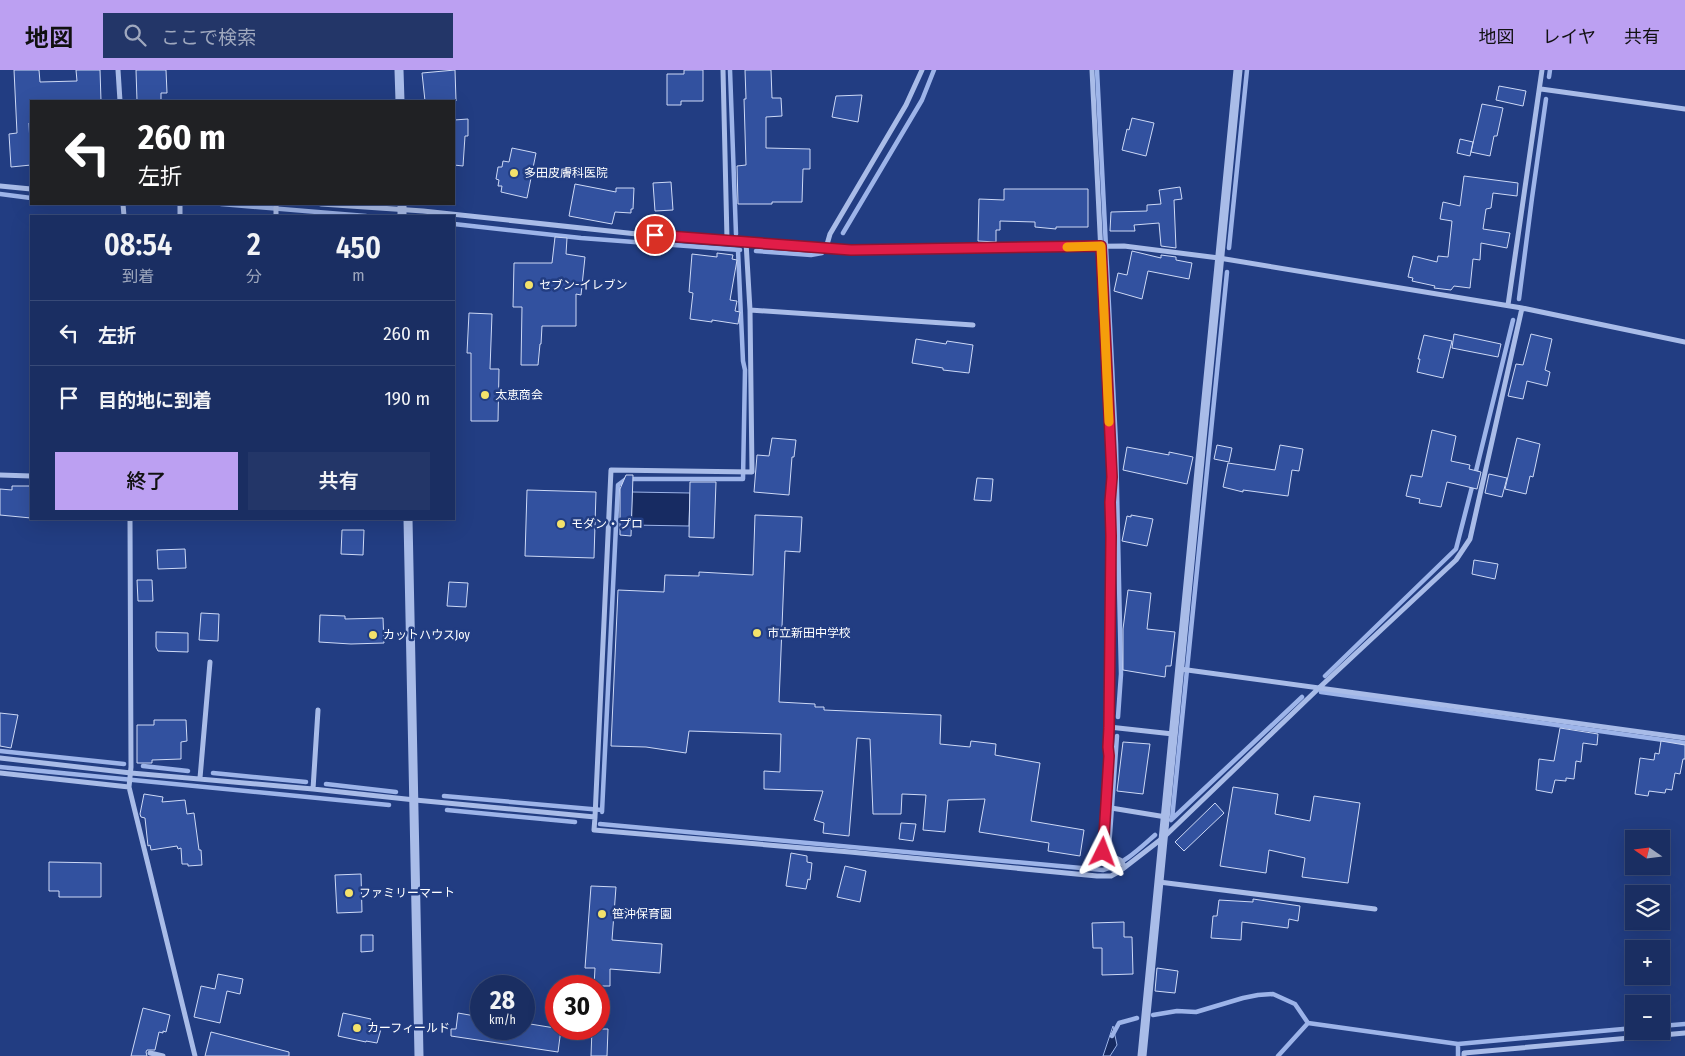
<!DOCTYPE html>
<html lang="ja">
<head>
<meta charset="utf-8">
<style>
  body { margin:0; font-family:"Fira Sans Condensed","Noto Sans JP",sans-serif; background:#233668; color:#f1f3f6; height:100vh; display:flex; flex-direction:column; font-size:19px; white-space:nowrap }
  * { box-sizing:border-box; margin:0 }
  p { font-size:16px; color:#9fa8be }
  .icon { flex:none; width:28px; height:28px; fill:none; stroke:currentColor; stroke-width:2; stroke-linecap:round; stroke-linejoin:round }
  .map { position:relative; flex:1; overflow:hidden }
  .side { position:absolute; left:30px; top:145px; width:425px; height:305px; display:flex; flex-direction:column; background:#1a2e62; border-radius:0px; box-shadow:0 5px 20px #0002,0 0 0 1px #384a77 }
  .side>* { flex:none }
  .guide { position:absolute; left:30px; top:30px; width:425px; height:105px; border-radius:0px; box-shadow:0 5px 20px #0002,0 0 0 1px #384a77; background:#202124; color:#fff; overflow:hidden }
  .needle { width:32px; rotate:284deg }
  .buttons { position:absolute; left:1625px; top:760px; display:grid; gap:10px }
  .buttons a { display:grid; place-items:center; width:45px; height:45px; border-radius:0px; background:#1a2e62; box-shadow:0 5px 20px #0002,0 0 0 1px #384a77; font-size:25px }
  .speed { position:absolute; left:470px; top:905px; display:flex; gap:10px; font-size:25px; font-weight:700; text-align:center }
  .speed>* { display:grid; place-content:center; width:65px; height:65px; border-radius:50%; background:#1a2e62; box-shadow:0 5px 20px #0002,0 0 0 1px #384a77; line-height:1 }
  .speed small { font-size:12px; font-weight:400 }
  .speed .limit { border:8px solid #d22; background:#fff; color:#111 }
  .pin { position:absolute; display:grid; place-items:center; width:42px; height:42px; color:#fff; margin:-21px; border:2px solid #fff; border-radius:50%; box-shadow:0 1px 5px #0007 }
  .me { position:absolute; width:55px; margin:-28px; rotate:3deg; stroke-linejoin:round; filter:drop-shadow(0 0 4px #0008) }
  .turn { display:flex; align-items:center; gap:18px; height:105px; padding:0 25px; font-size:22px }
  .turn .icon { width:65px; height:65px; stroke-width:2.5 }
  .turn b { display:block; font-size:35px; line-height:42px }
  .eta { display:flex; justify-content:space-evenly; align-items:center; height:85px; text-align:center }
  .eta b { font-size:30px; font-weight:600; line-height:35px }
  .button { display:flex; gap:10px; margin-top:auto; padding:10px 25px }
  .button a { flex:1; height:58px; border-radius:0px; background:#bca0f2; color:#111; font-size:20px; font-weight:600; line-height:58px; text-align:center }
  .button a+a { background:#233668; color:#f1f3f6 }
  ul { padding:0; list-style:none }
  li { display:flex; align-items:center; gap:15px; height:65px; padding:0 25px; border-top:1px solid #384a77 }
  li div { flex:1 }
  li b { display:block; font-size:19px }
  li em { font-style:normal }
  header { display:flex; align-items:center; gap:30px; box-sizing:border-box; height:70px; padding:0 25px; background:#bca0f2; color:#111 }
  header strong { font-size:24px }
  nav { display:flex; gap:28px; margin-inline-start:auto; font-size:18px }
  .search { width:350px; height:45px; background:#233668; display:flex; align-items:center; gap:12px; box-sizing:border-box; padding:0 18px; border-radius:0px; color:#9fa8be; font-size:19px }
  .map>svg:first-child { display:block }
</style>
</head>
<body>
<header>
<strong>地図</strong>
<div class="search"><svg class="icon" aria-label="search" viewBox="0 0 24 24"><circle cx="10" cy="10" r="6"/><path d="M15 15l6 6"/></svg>ここで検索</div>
<nav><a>地図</a><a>レイヤ</a><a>共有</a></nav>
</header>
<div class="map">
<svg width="1685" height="986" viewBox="0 0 1685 986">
  <rect width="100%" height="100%" fill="#223d82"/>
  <path fill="#172b62" stroke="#9db4e9" d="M632,422L690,423L689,456L631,455Z
    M1113,956L1117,975L1110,986H1103Z"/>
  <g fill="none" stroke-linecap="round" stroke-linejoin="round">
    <path stroke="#9db4e9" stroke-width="4.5" d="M730,0L736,164
      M1097,0L1116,374L1121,604L1118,647
      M1549,7L1550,0
      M0,124L31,128
      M221,134L366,146
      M454,154L581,168L740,180
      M843,163L922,30L934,0
      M1229,178L1247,0
      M756,181L811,185L822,183
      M1519,229L1532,128L1546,29
      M1475,405L1513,250
      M1325,606L1456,479L1473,413
      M1321,622L1685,673
      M0,681L124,694
      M143,696L188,701
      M0,697L389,735
      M213,703L306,712
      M326,714L396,722
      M444,726L602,740
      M447,740L575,752
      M602,742L618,415L626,409H743L745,300L743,291L738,180
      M1172,749L1227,202
      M1171,750L1302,627
      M600,754L1103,800C1124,794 1139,779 1155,765
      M1109,778L1117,666
      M1153,945L1177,941L1196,942L1243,928L1258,925L1273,924L1295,934L1308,953L1458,974L1634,958
      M1661,956L1685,954
      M1112,966L1119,953L1137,948
      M1278,986L1308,953
      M1458,986V974"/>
  </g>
  <path fill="#32519f" stroke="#cdd9f6" d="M14,0H39L40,12L77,11L76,0H100L101,31H31V53H29L31,95L11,97L9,64L17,63Z
    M136,0H166L167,23H161V31H137Z
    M455,0L456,31H425L422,3Z
    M684,0H703V31H681V35H667V4H684Z
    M745,0H771L772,28H781L782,46L766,47V78L810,79V99H803L802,132H772V134H738L737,96L746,95L744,29H746Z
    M1499,16L1526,21L1523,36L1496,30Z
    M862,25L858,52L832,47L836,26Z
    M1482,34L1503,38L1497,66H1494L1490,86L1471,82Z
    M1132,48L1154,53L1146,86L1122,80L1127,59L1129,60Z
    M468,49V66H465L463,96L454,95V50Z
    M1460,69L1473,72L1470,86L1457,83Z
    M512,78L536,83L527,128L501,122L502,116H498L499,110L496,109L498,97H502L503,91L509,92Z
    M1464,106L1518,113L1517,126L1493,123L1491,138L1486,139L1483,159L1510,163L1507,178L1481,173L1480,190L1473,189L1470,218L1454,216L1451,220L1434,218L1435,216L1412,211L1413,208L1408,207L1413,186L1437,192L1438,186L1448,187L1452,151L1440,149L1443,132L1460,136Z
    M671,112L673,140L655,141L653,113Z
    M575,114L616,122V118H634L633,139H631V143L615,142L612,154L569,146Z
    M1180,117L1182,129L1174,130L1176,178L1161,176L1159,153L1134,155L1135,161H1110L1111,142L1147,141V135L1161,134L1159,120Z
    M1004,119H1088V157H1056V159L1035,157V152L1000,151V160H996V172L978,171L979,129L1004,130Z
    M555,167L567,168L566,184L585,187L581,225L576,224V256H542L541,274H540L538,295H521L522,237H513L514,193H552Z
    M1132,181L1161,188V185L1176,187V190L1192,193L1189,209L1148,201L1142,229L1114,221L1118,203L1127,205Z
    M717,183L733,185L732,189L737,190L730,230L737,231L735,241L740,242L738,254L712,250V252L690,249L693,223L689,222L692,184L717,187Z
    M469,243L492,244L490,299H499L498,351H471V283H467Z
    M1454,264L1501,274L1498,287L1452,278Z
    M1531,264L1552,269L1545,300L1550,302L1547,316L1527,311L1523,329L1508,326L1516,294L1523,295Z
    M1424,265L1452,271L1443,308L1417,302L1420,289H1418Z
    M916,269L946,274L947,271L973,275L969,303L943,300V298L912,293Z
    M1432,360L1456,366L1451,391L1470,395L1469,399L1481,402L1477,419L1447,412L1441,437L1419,433L1420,429L1406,426L1411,405L1422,407Z
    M772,368L796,370L794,387H792L789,425L754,422L757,385L769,386Z
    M1517,368L1540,374L1533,407L1530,406L1526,424L1505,419Z
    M1217,375L1232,378L1229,392L1214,389Z
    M1280,375L1303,379L1299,401L1292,400L1288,426L1243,420V422L1223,417L1228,393L1275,400Z
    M1127,377L1169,385V382L1193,387L1187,414L1123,400Z
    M1489,404L1507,408L1502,427L1485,423Z
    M626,405H633L631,466L620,465V419Z
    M977,408L993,409L991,431L974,430Z
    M690,412H716L714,468L689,467Z
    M12,416H31V448L0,445V419L12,420Z
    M527,420L596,422L594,488L525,486Z
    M755,445L802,447L800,482L785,481L779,632L815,634V637H824V640L941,645L940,674L970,677L971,671L996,674L995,685L1040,693L1031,751L1084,760L1080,786L1048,781L1049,773L979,762L985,729L948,730L945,762L923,760L926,725L902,724L901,744H873L870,669L857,668L849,766L823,763L824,753L814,750L823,721L764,719V701L780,702L781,664L689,661L686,683L646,677L611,676L618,520L664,522L665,505L699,506V502L753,505Z
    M1131,445L1153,449L1147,476L1122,471L1127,446L1131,447Z
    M342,460H364L363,485L341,484Z
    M185,479L186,498L158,499L157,480Z
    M1474,490L1498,494L1495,509L1472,504Z
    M137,510H152L153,531H138Z
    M449,512L468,513L466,537L447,536Z
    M1128,520L1151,523L1147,559L1175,562L1171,596H1166L1165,607L1123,600V559Z
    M201,543L219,544L218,571L199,570Z
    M320,545L345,546V549L383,548L384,573L351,574L319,572Z
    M156,562L188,563V582L158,581L156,577Z
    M0,643L18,645L11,678L0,676Z
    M154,650H186L187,671L181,672V689L152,690V693H137V655H154Z
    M1560,658L1598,664L1597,675L1583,673L1581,692L1576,691L1574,709L1566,708V711L1555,710L1552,723L1536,720L1539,689L1554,691Z
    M1661,671L1685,675V689H1683L1680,704L1675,703L1672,720L1666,719L1665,723L1649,721L1648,726L1635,724L1640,688L1654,690L1655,683L1659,684Z
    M1123,672L1150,674L1143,724L1117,721Z
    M1233,717L1278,724L1275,744L1310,751L1314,726L1360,733L1348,813L1302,807L1305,788L1269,780L1266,803L1220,796Z
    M144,724L163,727L162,732L185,730L187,744L194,743L199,780H201L202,795L188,796V794H182L181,778L178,779L177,776L151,780L150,775L148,776L145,748L141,747L140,744Z
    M1215,733L1224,743L1184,781L1175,772Z
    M901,753L916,754L913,771L899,769Z
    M791,783L807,786V792L812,793L810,810L808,809L806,819L786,816Z
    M49,792L101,793V827H59V821H49Z
    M845,796L866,801L860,832L837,827Z
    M361,804L362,842L337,843L335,805Z
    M591,816L616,817L612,870L662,874L660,903L610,899V916H594L595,898H585Z
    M1253,829L1300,836L1298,851L1289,849L1288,858L1242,852L1241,870L1211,868L1213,846H1217L1219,830L1253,832Z
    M1124,852V867H1132L1133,904L1102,905V878H1093L1092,853Z
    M361,865H373V881L361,882Z
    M1157,898L1178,901L1175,923L1155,921Z
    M218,904L243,909L240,924L227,921L220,953L194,947L201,916L215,919Z
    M143,938L170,945L166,962L163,961V963L159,962L155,980H147L146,982L147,986H131Z
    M343,943L371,949L369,956L381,959L377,973L366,971V972L338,966Z
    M458,943L481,947V959H524V953L561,959L558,982L451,966V959H456Z
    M592,959H608L607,986H591Z
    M211,962L289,982V986H205Z"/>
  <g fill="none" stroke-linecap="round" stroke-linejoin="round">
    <path stroke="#a9bce8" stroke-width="5" d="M118,0L120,31
      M723,0L727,169
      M1092,0L1112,407L1110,431L1109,657L1173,664
      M1541,19L1685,39
      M0,116L31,119
      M123,134L124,146
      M180,134V146
      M321,134L423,141L637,164L851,179L1124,176L1219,188L1522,238L1685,272
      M276,146V134
      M826,178L830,164L906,35L922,0
      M1508,235L1542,0
      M750,240L973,255
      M0,405L31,406
      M130,449L131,697L129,717L195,986
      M1180,599L1685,668
      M1109,657L1108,677L1109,685L1105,737L1166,747
      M0,688L131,703L313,719L415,730L595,747L611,400L752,402L750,240L746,172
      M0,703L129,717
      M200,708L210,592
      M313,719L318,640
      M1105,737L1103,782L1120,790L1125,797
      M595,747L594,760L850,782L1097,806H1111L1120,801L1164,767L1320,617L1456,490L1470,469L1522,238
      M1159,812L1375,839
      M150,983L163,986
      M1464,986V983L1685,963"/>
    <path stroke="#a9bce8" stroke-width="9" d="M399,0L400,31
      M402,134V146
      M408,449L419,986
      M1142,986L1238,0"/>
  </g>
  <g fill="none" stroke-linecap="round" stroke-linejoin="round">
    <defs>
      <path id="route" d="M655,165L851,180L1101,176L1112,407L1110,432L1111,466L1109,658L1108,677L1109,686L1103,782"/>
    </defs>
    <use href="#route" stroke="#92132f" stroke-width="12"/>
    <use href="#route" stroke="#e11d48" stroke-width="9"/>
    <path stroke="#f59e0b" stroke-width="9" d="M1067,177L1101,176L1109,352"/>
  </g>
  <g fill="#f4e26b" stroke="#223d82" stroke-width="2">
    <circle cx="514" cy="103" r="5"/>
    <circle cx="529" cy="215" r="5"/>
    <circle cx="485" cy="325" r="5"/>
    <circle cx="561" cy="454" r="5"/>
    <circle cx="757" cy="563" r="5"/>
    <circle cx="373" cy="565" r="5"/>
    <circle cx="349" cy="823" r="5"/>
    <circle cx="602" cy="844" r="5"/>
    <circle cx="357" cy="958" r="5"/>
  </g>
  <g text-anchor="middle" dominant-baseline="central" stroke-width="5" stroke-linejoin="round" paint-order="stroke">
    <g font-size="12" fill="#fff" stroke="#223d82" text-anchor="start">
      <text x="524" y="103">多田皮膚科医院</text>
      <text x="539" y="215">セブン-イレブン</text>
      <text x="495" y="325">太恵商会</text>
      <text x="571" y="454">モダン・プロ</text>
      <text x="767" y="563">市立新田中学校</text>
      <text x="383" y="565">カットハウスJoy</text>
      <text x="359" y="823">ファミリーマート</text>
      <text x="612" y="844">笹沖保育園</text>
      <text x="367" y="958">カーフィールド</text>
    </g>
  </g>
</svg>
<div class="buttons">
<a><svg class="needle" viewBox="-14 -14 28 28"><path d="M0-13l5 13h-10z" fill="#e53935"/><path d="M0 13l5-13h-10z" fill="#9fa8be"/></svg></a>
<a><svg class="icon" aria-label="layers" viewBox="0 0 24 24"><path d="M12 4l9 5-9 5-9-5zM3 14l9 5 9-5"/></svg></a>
<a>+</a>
<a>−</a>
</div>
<div class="speed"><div>28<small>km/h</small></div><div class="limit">30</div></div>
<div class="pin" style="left:655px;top:165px;background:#d93025"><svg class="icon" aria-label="arrive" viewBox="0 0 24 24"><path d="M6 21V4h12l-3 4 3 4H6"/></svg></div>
<svg class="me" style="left:1103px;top:782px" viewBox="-20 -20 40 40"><path d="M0-17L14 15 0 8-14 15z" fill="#e11d48" stroke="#fff" stroke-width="4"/></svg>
<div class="guide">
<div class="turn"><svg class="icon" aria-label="left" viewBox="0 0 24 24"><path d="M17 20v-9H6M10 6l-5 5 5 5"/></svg><div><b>260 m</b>左折</div></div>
</div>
<section class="side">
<div class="eta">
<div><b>08:54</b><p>到着</p></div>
<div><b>2</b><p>分</p></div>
<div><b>450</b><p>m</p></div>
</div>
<ul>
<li><svg class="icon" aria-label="left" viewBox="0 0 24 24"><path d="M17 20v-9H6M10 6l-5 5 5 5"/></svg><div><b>左折</b></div><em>260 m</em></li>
<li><svg class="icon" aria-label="arrive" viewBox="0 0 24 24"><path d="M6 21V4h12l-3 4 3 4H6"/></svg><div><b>目的地に到着</b></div><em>190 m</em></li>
</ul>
<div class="button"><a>終了</a><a>共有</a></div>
</section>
</div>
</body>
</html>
